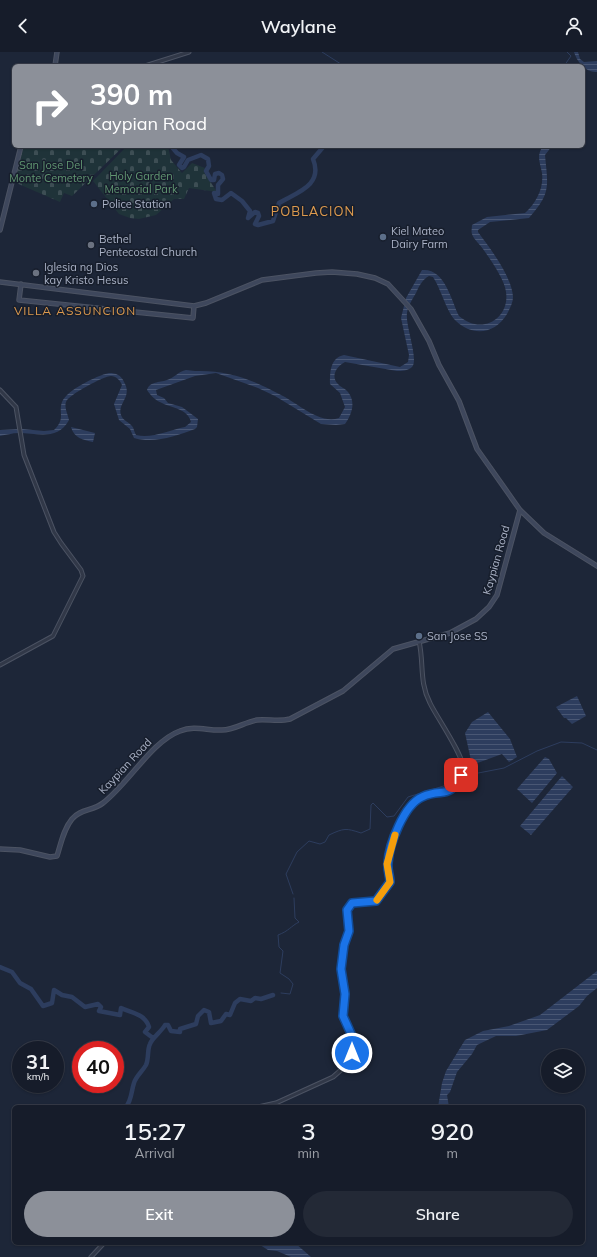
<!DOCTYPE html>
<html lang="en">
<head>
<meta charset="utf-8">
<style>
  body { margin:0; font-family:Mulish,sans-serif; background:#232936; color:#f1f3f6; height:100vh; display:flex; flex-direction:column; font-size:15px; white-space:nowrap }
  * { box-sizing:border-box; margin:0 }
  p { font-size:13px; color:#9ea1a8 }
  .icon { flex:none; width:22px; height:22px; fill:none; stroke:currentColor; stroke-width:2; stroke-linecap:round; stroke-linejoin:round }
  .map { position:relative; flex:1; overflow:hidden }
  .side { position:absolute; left:12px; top:1053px; width:573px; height:140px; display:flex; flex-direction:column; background:#161c2a; border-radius:6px; box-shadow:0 1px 3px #0004,0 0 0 1px #353a47 }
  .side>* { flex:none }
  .banner { position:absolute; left:12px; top:12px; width:573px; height:84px; border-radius:6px; box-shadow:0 1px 3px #0004,0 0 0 1px #353a47; background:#8c9099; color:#fff; overflow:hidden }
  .tools { position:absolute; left:541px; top:997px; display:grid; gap:8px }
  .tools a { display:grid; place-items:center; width:44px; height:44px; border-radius:50%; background:#161c2a; box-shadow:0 1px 3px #0004,0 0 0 1px #353a47; font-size:20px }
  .speed { position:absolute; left:12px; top:989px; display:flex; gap:8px; font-size:20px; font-weight:700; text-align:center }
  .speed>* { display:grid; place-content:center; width:52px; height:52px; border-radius:50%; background:#161c2a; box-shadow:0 1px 3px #0004,0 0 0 1px #353a47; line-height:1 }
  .speed small { font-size:10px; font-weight:400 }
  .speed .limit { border:6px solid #d22; background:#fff; color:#111 }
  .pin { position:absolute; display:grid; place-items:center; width:34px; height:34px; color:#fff; margin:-17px; border-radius:8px; box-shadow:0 2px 6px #0006 }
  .me { position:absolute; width:44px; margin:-22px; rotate:0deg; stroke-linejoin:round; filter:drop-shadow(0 0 3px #0008) }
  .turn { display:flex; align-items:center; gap:14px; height:84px; padding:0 12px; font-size:18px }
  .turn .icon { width:52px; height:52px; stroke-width:2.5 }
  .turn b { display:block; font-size:28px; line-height:34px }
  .eta { display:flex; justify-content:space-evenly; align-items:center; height:68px; text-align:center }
  .eta b { font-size:24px; font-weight:600; line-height:28px }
  .cta { display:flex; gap:8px; margin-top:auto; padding:8px 12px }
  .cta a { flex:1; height:46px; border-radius:24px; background:#8c9099; color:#fff; font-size:16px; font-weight:600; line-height:46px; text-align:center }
  .cta a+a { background:#232936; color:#f1f3f6 }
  header { display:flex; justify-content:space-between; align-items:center; height:52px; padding:0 12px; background:#161c2a; font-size:18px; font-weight:600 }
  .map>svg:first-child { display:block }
</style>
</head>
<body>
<header><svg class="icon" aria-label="back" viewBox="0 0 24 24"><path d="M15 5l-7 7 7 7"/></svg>Waylane<svg class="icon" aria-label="person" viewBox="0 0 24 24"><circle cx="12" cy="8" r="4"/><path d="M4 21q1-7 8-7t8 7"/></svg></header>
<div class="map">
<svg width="597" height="1205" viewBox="0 0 597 1205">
  <defs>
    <pattern id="cemetery-stones" width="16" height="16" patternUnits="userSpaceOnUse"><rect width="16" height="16" fill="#1f3339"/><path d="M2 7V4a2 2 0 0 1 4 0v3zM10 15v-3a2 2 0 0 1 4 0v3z" fill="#3d4e54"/></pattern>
    <pattern id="water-rules" width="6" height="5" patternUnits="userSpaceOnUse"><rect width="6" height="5" fill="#2d3d5e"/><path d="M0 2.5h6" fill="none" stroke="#495774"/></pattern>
  </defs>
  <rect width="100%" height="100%" fill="#1d2638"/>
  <path fill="url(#cemetery-stones)" d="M23,94H124L72,144L64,141L60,150L14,130Z
    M127,94H168L171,108L182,121L192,111L205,116L204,120L217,140L189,136L184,147H174L156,163L139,167L130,166L119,162L93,129Z"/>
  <path fill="url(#water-rules)" d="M574,0H578L580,7L584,10L597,9V20C586,21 577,10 574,0Z
    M543,94H552L545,103C548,135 551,141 529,166L490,170L478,178V180C490,196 512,225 513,245C513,251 510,256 507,262C495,282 473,285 456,269C447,261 441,237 433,225L429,224C423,227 419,234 416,241C413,246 408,254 407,261C405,273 419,308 412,315C408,319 401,319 397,319L345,310C337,314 330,324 338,332C340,335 345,336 348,340C356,350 352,362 345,372L336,373L321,372L275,344L258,336L216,321L195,324L156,338L157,343L164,346L168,351L182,355L198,367L197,375L195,377C176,384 154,392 134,386L130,377L119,368L114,352L122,333C120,328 116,324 111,324C104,324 68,343 66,350C64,355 68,363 69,368C58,389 37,381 19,381C12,381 6,383 0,384V378L22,377L44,379L54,378C66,366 58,361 62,350C67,338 96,324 109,321C116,321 121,323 124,330C133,345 117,351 121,363C123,369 129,370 132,374C134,376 134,380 136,383C152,387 169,378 185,375L191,370C188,357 172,356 162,351C156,349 151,344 147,338C150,329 159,331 167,328C174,326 179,319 186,318C189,318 192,319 195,319C227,318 251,327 279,342C297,350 319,373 339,366L345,355L340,341L330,332C330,320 330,306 344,303L400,315L408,310L409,303L401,266L406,246L422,218C445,216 451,248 459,264C482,284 510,266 506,240C505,228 490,207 483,197C480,192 474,188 472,182C471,179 472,176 472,173L487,165L525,161C536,151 544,136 542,121C540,110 536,104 543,94Z
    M71,375L95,381L93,390C83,388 74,386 71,375Z
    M577,644L586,664L572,672L566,666H564L556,655Z
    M488,660L510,687L517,705L509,710L502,702L472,713L465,681L472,670Z
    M545,705L549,707L557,721L532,751L517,737Z
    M562,724L573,735L531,783L520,774Z
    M597,919V936L587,944L579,954L547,978L516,984H496L477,993L472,1002L457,1020L450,1040L447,1043L449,1055H438L442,1031L446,1019L465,988L483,979L509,974L540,963Z
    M257,1191H295L311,1205H291L277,1199L268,1198Z"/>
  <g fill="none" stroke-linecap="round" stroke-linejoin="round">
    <path stroke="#2d3d5e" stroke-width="1" d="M322,0L344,14
      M564,14L571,4L567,0
      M293,842L286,822L297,800L309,789L320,792L325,790L329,783C344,776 346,776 361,781L370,777L371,753L373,751L387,765L394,764L408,745L450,732L457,719L468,723L504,716L537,699L561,690L582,691L597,698
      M281,941L290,942L293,932L289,927L280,921L283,899L279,895L278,883C289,879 291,874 299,870L295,866L294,846"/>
    <path stroke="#2d3d5e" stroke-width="4.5" d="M171,94L177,101L184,105L179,113L182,116L184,115L188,108L201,103L208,107L209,114L206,119L211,128H214L215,122L219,121L222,123L223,127L218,133V142L214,141L216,147L222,148L231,141L242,149L250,159L248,166L255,160L258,161L259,164L255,172L258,173L273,169L279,151C295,141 324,134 313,107L324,94
      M0,915L12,920L20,931L31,937L43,954L52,951L54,938L62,943L72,945L85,955L98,952L101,955L99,959L120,963L121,956C132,961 145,962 149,975L145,980L153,986
      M126,1055C132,1047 131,1040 134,1031C136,1024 142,1020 146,1013C149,1007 147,998 150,992C152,986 161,980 165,973H168L171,979L180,980V977L196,972L198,964L204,958L209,960L211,971L221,969L226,962L230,963L235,951L240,947L251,949L255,946L261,947L273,943"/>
    <defs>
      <path id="tertiary" d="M145,14L189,0
        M0,338L16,355L24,403L54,480L61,491L81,518L83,524L53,584L0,613
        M258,1055L276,1051L333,1025L341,1018L357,995L343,965L345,942L341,917L344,893L349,879L346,863L349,854L352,851L376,849L391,830C390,824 387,817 388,811C389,792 403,755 421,745C440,734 459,749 463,716C464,704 436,664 430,651C419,630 424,611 419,589
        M91,1205L104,1191"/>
      <path id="secondary" d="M55,14L57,0
        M0,178L21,94
        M0,230L194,254L206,251L262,228L316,221L332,220L357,222L375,226L388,232L411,257L429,289L439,313L459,349L477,397L520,458L544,481L597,514
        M21,232L19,248L193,266L194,254
        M0,797L20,798L50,805L57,804C61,792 63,778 72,767C80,757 93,759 103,751C128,732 152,689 180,679C195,673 208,679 222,678C234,678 245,670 257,668C269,667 279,670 290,667L343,639L393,597L450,581L476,567L489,555L497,543L520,458"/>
    </defs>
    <use href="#tertiary" stroke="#4c5363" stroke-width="5"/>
    <use href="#secondary" stroke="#4c5363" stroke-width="5.5"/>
    <use href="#tertiary" stroke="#313848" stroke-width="3"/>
    <use href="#secondary" stroke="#3e475c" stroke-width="3.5"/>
  </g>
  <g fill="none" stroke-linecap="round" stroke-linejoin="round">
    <defs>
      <path id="route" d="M352,1001L357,995L343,964L345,942L341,917L344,893L349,879L347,858L352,851L376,849L390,830C390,824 387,817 388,811C389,792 404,753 422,745C443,735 449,749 461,723"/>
    </defs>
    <use href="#route" stroke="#114b97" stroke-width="10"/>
    <use href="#route" stroke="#1a73e8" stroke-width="7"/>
    <path stroke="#f59e0b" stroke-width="7" d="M377,848L390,830L387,812L395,783"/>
  </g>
  <g fill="#5c6f8a" stroke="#171e2c" stroke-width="1.5">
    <circle cx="94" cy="152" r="4"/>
    <circle cx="383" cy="185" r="4"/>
    <circle cx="419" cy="584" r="4"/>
  </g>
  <g fill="#6b7280" stroke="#171e2c" stroke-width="1.5">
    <circle cx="91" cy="193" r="4"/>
    <circle cx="36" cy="221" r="4"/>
  </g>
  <g text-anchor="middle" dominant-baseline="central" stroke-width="3" stroke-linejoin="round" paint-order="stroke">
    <g font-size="11" fill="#619772" stroke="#171e2c">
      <text x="51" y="113">San Jose Del<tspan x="51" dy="13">Monte Cemetery</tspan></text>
      <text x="141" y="124">Holy Garden<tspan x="141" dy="13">Memorial Park</tspan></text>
    </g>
    <g font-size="11" fill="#aab2c6" stroke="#171e2c" text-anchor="start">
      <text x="102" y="152">Police Station</text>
      <text x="391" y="179">Kiel Mateo<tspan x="391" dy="13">Dairy Farm</tspan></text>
      <text x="99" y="187">Bethel<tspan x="99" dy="13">Pentecostal Church</tspan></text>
      <text x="44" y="215">Iglesia ng Dios<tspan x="44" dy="13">kay Kristo Hesus</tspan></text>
      <text x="427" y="584">San Jose SS</text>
    </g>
    <g font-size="11" fill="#aab2c6" stroke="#171e2c">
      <text transform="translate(496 508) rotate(-74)">Kaypian Road</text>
      <text transform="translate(125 714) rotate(-47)">Kaypian Road</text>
    </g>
    <g font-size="12" letter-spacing="1" fill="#dd9a4e" stroke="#171e2c">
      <text x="75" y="258">VILLA ASSUNCION</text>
    </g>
    <g font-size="13" letter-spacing="1" fill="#dd9a4e" stroke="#171e2c">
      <text x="313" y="159">POBLACION</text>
    </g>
  </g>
</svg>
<div class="tools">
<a><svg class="icon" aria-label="layers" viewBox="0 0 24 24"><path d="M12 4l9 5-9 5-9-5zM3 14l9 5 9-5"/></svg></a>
</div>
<div class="speed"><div>31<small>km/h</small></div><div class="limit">40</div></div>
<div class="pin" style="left:461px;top:723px;background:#d93025"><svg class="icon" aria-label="arrive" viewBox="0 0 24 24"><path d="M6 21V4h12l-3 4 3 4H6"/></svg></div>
<svg class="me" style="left:352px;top:1001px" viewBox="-20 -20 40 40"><circle r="17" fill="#1a73e8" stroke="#fff" stroke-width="3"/><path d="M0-11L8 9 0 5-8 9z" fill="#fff"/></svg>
<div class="banner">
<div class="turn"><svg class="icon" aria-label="right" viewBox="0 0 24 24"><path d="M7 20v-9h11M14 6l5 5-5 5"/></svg><div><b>390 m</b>Kaypian Road</div></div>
</div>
<section class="side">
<div class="eta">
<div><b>15:27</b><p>Arrival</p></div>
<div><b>3</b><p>min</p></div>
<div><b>920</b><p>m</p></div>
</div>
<div class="cta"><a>Exit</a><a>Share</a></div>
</section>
</div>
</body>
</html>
